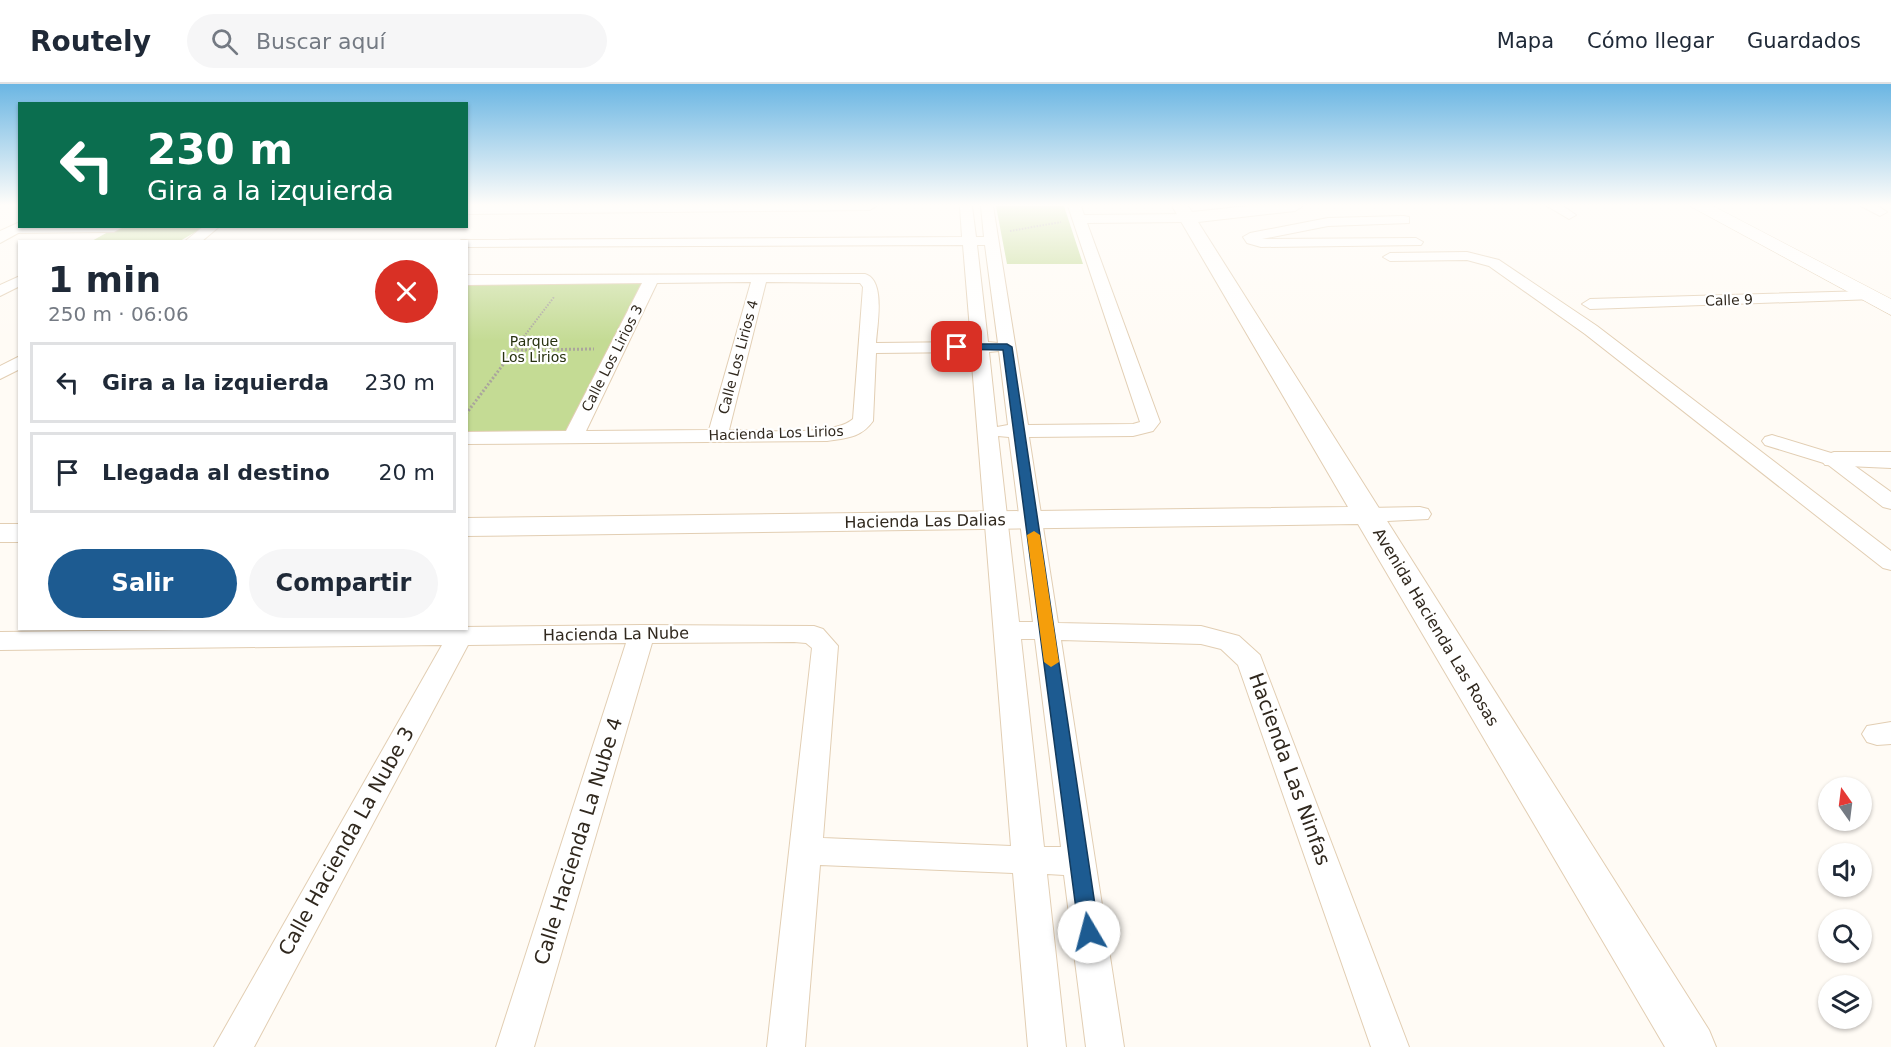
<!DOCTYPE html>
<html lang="es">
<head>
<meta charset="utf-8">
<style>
  body { margin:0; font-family:"DejaVu Sans",sans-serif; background:#f6f6f7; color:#1f2937; height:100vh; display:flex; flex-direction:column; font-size:22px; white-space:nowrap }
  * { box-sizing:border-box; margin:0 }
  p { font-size:20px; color:#747a83 }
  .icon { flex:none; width:33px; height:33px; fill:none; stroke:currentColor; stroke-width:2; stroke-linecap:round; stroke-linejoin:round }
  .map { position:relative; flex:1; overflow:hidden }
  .details { position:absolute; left:18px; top:156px; width:450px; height:390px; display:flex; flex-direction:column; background:#fff; border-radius:0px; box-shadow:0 2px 4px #0004 }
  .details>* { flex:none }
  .guide { position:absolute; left:18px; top:18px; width:450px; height:126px; border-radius:0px; box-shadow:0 2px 4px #0004; background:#0b6e4f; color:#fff; overflow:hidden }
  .needle { width:39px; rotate:346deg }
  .buttons { position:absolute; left:1818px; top:693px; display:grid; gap:12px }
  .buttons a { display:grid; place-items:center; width:54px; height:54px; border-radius:50%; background:#fff; box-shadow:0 2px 4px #0004; font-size:30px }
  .pin { position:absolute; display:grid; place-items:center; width:51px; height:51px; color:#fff; margin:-26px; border-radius:12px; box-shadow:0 3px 9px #0006 }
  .me { position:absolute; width:66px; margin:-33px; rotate:352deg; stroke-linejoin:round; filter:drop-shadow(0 0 4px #0008) }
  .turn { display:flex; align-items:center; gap:21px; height:126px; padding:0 30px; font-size:27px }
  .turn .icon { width:78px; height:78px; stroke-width:2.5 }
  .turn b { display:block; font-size:42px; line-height:51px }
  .round { display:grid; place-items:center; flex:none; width:63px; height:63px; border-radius:32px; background:#f6f6f7 }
  .headline { display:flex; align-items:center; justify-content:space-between; height:102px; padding:0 30px }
  h1 { font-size:36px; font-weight:800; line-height:45px }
  .primary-button { display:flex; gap:12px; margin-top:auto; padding:12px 30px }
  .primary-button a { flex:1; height:69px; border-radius:36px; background:#1d5b91; color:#fff; font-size:24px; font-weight:800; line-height:69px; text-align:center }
  .primary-button a+a { background:#f6f6f7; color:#1f2937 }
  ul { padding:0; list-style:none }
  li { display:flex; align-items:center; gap:18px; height:81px; margin:0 12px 9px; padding:0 18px; border:3px solid #e0e1e3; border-radius:0px }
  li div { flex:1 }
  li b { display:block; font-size:22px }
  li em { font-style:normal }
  header { display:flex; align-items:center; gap:36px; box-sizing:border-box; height:84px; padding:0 30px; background:#fff; border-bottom:2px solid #e0e1e3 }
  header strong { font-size:28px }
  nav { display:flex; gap:33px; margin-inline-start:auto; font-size:21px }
  .search { width:420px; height:54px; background:#f6f6f7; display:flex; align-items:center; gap:15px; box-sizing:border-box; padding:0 21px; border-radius:33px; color:#747a83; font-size:22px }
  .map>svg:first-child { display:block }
</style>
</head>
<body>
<header>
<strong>Routely</strong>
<div class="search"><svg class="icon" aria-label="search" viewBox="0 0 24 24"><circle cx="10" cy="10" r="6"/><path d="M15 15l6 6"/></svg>Buscar aquí</div>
<nav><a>Mapa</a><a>Cómo llegar</a><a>Guardados</a></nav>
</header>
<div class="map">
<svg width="1891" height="963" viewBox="0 0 1891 963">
  <rect width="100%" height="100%" fill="#fffbf5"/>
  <path fill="#c4db94" d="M996,122H1064L1083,180H1007Z
    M117,143H204L180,157L90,158Z
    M649,196L566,349H467L466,203L472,197Z"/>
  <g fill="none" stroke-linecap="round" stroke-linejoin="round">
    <defs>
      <path id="minor" d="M466,122H876L870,126L466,130Z
        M960,122H972L976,153H984L981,122H993L1028,341L1133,340L1140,338L1068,122H1081L1084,131L1187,130L1194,134L1187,138L1087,139L1160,338L1153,347L1133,352L1029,353L1058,539L1201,542L1239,552L1260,571L1409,963H1371L1238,581L1221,565L1201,560L1061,556L1124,963H1086L1064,791L1047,790L1066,963H1028L1013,789L820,781L805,963H767L812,564L806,559L794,558L652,559L534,963H496L626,559L468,561L254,963H214L442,561L0,566V548L642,541L814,542L823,545L838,562L823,754L1011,762L971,268L876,269L873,337C861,354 846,354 827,357L466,360V348L566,347L642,199L466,201V191L865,190C886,196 877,241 876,259L971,258L963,161L466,163V158L461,156L962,153ZM977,161H985L998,259L988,258ZM751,198L709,346L586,347L657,199ZM766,198L860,199L863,203L853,335C833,353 757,346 729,346ZM999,267L1008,341L997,343L989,268ZM998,352L1009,353L1033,538H1019ZM1021,555H1035L1061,763H1044Z
        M1547,122H1563L1576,131L1569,135Z
        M1861,122H1878L1887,128L1880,132Z
        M1404,132L1409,133V139L1328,142L1262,155L1416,154L1423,158L1421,161L1261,163L1247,159L1243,153L1250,149L1328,134Z
        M17,142H120L121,144L114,148L12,149L10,146Z
        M204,142H220L201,158H184Z
        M1467,168L1499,176L1597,242L1891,467V486L1883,484L1585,250L1489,182L1467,176L1390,177L1383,173L1390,169Z
        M20,192V202L0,212V201Z
        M1868,207L1876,212L1874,215L1590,225L1582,220L1590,215Z
        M20,272V285L0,295V282Z
        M1772,351L1841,372L1891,408V425L1883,423L1827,380L1765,361L1762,357L1765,353Z
        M1420,423L1428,425L1431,430L1428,435L1367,438L1359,436L1356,431L1359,426L1367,424Z
        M1891,638V660L1877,661L1867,658L1862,650L1867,642Z"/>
      <path id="tertiary" d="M1172,122H1188L1192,128L1248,122H1303L1295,127L1198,138L1709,946L1716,963H1665L1358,440L466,452V434L1348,423Z
        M20,138V142H31L0,159V147Z
        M1834,368H1891V384L1825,381L1821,376L1825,371Z
        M0,440H20V458H0Z"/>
      <path id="secondary" d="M1690,122H1713L1891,215V231Z"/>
    </defs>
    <use href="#minor" stroke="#e2ceb3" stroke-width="2"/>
    <use href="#tertiary" stroke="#e2ceb3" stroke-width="2"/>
    <use href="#secondary" stroke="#e2ceb3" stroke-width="1"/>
    <path stroke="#aaa59d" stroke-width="2" stroke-dasharray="1.5 1.5" stroke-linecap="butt" d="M1010,147L1061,138
      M522,255L554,213"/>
    <path stroke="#aaa59d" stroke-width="3" stroke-dasharray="2 2" stroke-linecap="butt" d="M517,266L594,265
      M466,330L523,254"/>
    <use href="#minor" fill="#fff" fill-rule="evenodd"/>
    <use href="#tertiary" fill="#fff" fill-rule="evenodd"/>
    <use href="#secondary" fill="#fff" fill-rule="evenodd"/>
  </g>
  <linearGradient id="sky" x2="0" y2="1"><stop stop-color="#6bb6e3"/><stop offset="0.47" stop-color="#fffdfa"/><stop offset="1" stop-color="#fffdfa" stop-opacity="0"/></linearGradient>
  <rect width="1891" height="257" fill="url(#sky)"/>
  <path fill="#1d5b91" stroke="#133b5e" stroke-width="1.5" d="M957,260H1007L1012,263L1099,848L1096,854L1089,857L1082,854L1079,848L1003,266L953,265V261Z"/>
  <path fill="#f59e0b" d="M1034,447L1040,451L1059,578L1051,583L1044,578L1027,451Z"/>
  <g text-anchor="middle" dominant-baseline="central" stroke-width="4.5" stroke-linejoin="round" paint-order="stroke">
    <g font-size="14" fill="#30281e" stroke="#fff">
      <text transform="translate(1729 216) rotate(-2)">Calle 9</text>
      <text transform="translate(738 273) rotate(-75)">Calle Los Lirios 4</text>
      <text transform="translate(612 274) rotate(-63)">Calle Los Lirios 3</text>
      <text transform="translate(776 349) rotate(-2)">Hacienda Los Lirios</text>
    </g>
    <g font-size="14" fill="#283210" stroke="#fff">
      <text x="534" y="257">Parque<tspan x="534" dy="16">Los Lirios</tspan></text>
    </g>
    <g font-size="16" fill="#30281e" stroke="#fff">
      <text transform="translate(925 437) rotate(-1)">Hacienda Las Dalias</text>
      <text transform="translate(1436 543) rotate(59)">Avenida Hacienda Las Rosas</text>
      <text transform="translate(616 550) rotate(-1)">Hacienda La Nube</text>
    </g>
    <g font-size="20" fill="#30281e" stroke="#fff">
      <text transform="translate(1290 685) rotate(70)">Hacienda Las Ninfas</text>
      <text transform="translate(346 757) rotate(-61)">Calle Hacienda La Nube 3</text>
      <text transform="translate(578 757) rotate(-73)">Calle Hacienda La Nube 4</text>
    </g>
  </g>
</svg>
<div class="buttons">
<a><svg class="needle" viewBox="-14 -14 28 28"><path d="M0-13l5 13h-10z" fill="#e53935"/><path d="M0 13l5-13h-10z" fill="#747a83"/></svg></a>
<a><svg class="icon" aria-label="sound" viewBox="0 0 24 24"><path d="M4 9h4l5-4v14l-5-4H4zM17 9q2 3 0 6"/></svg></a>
<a><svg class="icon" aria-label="search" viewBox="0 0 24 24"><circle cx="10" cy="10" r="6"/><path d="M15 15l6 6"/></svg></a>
<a><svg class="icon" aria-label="layers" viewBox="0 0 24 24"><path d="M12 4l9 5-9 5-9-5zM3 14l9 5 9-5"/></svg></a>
</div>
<div class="pin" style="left:957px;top:263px;background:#d93025"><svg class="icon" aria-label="arrive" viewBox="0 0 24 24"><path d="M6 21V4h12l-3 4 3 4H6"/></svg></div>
<svg class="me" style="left:1089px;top:848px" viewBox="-20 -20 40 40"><circle r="19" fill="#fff"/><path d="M0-13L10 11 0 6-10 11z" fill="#1d5b91"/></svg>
<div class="guide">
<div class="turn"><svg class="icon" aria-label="left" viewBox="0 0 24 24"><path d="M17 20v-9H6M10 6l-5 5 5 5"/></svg><div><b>230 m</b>Gira a la izquierda</div></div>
</div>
<section class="details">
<div class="headline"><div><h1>1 min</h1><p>250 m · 06:06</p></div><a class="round" style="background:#d93025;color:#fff"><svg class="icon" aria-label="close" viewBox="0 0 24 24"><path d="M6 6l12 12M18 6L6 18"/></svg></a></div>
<ul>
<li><svg class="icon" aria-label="left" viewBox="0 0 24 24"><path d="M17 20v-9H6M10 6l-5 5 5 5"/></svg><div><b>Gira a la izquierda</b></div><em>230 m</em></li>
<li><svg class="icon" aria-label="arrive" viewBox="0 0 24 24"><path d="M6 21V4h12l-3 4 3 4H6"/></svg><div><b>Llegada al destino</b></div><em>20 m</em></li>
</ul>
<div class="primary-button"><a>Salir</a><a>Compartir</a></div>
</section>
</div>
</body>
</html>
